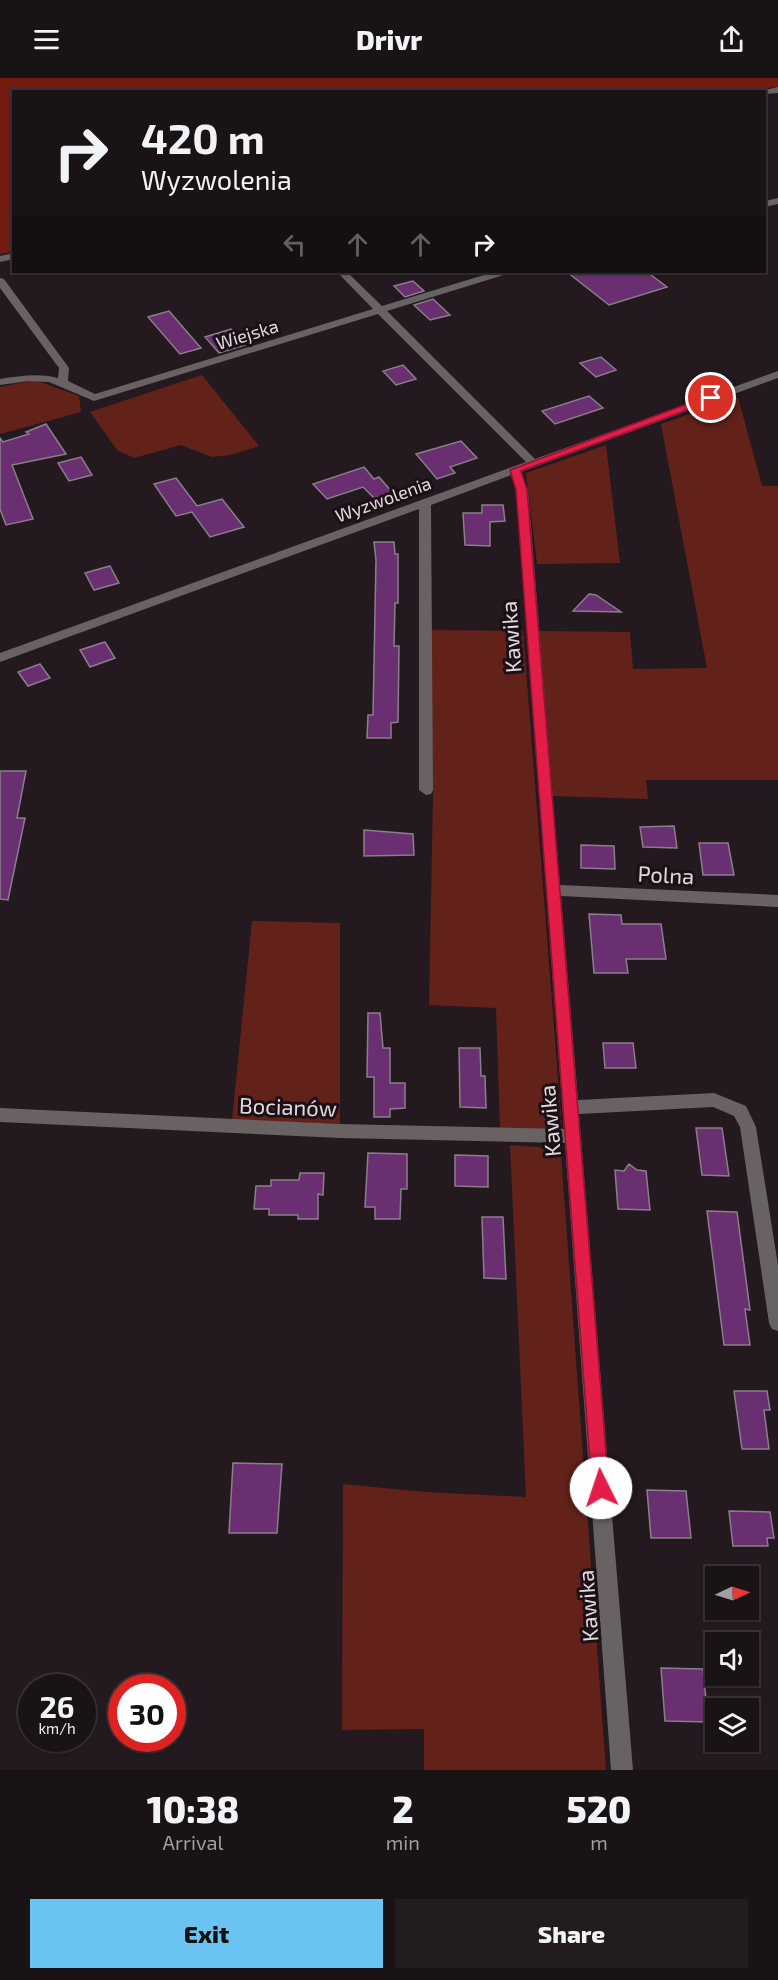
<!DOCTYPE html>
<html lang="en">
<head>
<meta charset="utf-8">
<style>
  body { margin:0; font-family:"Exo 2",sans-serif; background:#231c1f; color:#f1f3f6; height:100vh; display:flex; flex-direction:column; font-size:22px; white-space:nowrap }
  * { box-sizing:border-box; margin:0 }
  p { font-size:20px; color:#9f9ea1 }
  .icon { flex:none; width:33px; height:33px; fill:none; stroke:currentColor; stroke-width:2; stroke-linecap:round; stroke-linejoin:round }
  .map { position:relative; height:1692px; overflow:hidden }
  .details { display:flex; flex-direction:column; background:#1a1316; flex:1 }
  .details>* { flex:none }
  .top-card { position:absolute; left:12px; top:12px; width:754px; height:183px; border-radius:0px; box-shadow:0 2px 4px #0004,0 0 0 2px #383235; background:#1a1316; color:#f1f3f6; overflow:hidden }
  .needle { width:39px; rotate:86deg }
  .controls { position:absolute; left:705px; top:1488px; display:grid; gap:12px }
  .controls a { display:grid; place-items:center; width:54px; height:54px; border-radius:0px; background:#1a1316; box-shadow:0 2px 4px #0004,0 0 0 2px #383235; font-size:30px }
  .speed { position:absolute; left:18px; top:1596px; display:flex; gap:12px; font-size:30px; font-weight:700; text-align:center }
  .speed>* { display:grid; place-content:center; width:78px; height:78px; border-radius:50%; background:#1a1316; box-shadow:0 2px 4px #0004,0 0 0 2px #383235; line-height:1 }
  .speed small { font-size:15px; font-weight:400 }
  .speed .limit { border:9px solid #d22; background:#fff; color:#111 }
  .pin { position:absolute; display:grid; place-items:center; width:51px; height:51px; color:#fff; margin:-26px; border:3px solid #fff; border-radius:50%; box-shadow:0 2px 6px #0007 }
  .me { position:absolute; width:66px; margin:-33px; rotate:356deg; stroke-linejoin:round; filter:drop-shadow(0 0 4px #0008) }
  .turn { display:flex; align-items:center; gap:21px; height:126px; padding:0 30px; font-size:27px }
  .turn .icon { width:78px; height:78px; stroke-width:2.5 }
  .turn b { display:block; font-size:42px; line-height:51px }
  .lanes { display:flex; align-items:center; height:57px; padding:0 30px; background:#0003; justify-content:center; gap:30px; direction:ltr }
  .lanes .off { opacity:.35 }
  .eta { display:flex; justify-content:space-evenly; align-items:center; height:102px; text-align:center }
  .eta b { font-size:36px; font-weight:800; line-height:42px }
  .primary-button { display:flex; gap:12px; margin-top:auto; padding:12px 30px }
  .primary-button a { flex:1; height:69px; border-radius:0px; background:#6bc3f2; color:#111; font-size:24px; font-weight:800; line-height:69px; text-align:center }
  .primary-button a+a { background:#231c1f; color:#f1f3f6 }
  header { display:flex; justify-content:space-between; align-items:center; height:78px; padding:0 30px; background:#1a1316; font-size:27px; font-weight:800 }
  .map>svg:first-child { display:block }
</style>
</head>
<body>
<header><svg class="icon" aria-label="menu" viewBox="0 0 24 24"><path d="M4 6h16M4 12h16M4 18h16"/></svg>Drivr<svg class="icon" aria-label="share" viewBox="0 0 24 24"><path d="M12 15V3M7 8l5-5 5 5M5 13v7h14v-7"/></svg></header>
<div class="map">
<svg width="778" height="1692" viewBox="0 0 778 1692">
  <rect width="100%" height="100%" fill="#23191e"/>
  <path fill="#622219" d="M202,297L259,368L230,377L212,379L181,367L134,380L117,372L90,334Z
    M35,302L79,318L81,334L0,356V309Z
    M738,319L762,408H778V702H646L648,721L553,718L539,553L630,554L633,591L707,590L661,346Z
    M606,367L620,485L537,486L526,395Z
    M429,552L523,553L562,1051H500L496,930L429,927L433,716Z
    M252,843L340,845V1046L232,1042Z
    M510,1067L539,1069L561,1076L606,1692H424V1651L342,1652L343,1406L425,1414L526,1419Z"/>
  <path fill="#731b10" d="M0,0H778V9L722,14H14L13,174L0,176Z"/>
  <path fill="#6a2f71" stroke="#897f8a" stroke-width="1.5" d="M567,194H647L667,209L609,227Z
    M413,203L424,213L405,219L394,208Z
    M433,221L450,237L430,242L414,227Z
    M169,233L201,270L180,276L148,239Z
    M231,251L245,267L219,275L205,259Z
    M601,279L616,292L596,299L580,285Z
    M403,287L416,301L396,307L383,293Z
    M589,318L603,330L555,346L542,333Z
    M46,346L66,376L12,387L33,441L6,447L0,431V360L3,364L29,356L26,354Z
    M461,363L477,380L450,389L455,395L437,401L416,376Z
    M81,379L92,397L69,403L58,385Z
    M364,389L374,401L379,399L392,414L374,420L363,409L327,421L313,406Z
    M176,400L197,428L222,421L244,449L210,459L192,434L176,438L154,406Z
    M482,427H503L505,443L490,444V468L465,467L463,435H482Z
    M374,464H394L395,476H398V525H395L394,568H399L398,644L391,645V660H367L368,637H373L376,482Z
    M110,488L119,505L94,512L85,495Z
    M589,516L596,517L621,534L573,533Z
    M105,564L115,580L90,589L80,572Z
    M40,586L50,600L28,608L18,594Z
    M0,693H26L17,740H25L8,822L0,821Z
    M674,748L677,770L643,769L640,749Z
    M364,752L413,756L414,777L364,778Z
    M699,765H728L734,797H703Z
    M581,767L614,768L615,791L581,790Z
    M589,836L621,837L622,846H661L666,881H626L628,895H594Z
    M368,935H380L383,970H390V1005H405V1030L390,1031V1039H374V999H367Z
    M603,965H633L636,990H605Z
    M459,970H480L481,998H485L486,1030L460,1029Z
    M696,1050H722L729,1098L702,1097Z
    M368,1075L407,1076V1111H401L400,1141H375V1129H365Z
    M455,1077L488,1078V1109L455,1108Z
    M629,1086L637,1092L646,1093L650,1132L618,1131L615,1092L624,1093Z
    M300,1095H324L323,1117L318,1116V1141H298V1137H269V1131H254L256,1108H271V1102H299Z
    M707,1133L737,1134L750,1232L745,1231L750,1267H724Z
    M482,1139H503L506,1201L484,1200Z
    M734,1313H767L770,1332H764L769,1371H742Z
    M233,1385L282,1386L277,1455H229Z
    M647,1412L686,1413L691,1460H651Z
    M729,1433L770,1434L774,1460H767L768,1468H733Z
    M661,1590L703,1591L708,1644L665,1643Z"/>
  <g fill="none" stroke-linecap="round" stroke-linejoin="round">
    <path fill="#686263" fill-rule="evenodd" d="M778,9V15L765,16V14H757Z
      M778,120V126L765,129V123Z
      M14,175V181L0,184V178Z
      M337,194H347L382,228L494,194H508L507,196L387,233L535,381L778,293V300L521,394L528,412L560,807L778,817V829L561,818L578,1022L714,1015L746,1028L756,1049L778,1187V1253L772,1251L769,1245L740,1049L734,1038L713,1029L579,1036L633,1692H611L565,1065L340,1060L0,1044V1030L340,1046L564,1051L516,412L511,397L431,427L433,712L431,716L426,717L419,712V431L0,584V575L526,384L378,236L94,323L49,304L29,303L0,307V301C20,298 38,295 58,300L59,290L0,210V200L4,201L69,290L68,303L95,316L373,231Z"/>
  </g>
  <path fill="#e11d48" stroke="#92132f" stroke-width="1.5" d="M711,317L716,320L715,322L521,393L527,412L609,1410L607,1417L601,1419L594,1417L592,1410L516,412L510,392Z"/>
  <g text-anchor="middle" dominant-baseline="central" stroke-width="6" stroke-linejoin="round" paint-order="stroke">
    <g font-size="18" fill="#e1d9dd" stroke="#1a1015">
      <text transform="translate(247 256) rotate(-17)">Wiejska</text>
      <text transform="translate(383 421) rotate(-20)">Wyzwolenia</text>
    </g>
    <g font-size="22" fill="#e1d9dd" stroke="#1a1015">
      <text transform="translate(510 559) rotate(-94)">Kawika</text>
      <text transform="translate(666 796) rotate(3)">Polna</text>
      <text transform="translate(288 1028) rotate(2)">Bocianów</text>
      <text transform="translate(549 1043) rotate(-95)">Kawika</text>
      <text transform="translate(587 1528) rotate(-94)">Kawika</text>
    </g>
  </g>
</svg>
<div class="controls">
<a><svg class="needle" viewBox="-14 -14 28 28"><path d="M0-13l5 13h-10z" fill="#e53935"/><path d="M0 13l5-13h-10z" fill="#9f9ea1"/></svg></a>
<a><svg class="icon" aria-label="sound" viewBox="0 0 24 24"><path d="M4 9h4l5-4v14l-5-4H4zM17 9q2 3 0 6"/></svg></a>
<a><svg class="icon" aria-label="layers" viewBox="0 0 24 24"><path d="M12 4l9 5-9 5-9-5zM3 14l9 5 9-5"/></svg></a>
</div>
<div class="speed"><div>26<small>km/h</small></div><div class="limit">30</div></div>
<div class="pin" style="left:711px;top:320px;background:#d93025"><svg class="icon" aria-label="arrive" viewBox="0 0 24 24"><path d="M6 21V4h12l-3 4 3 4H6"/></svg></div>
<svg class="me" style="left:601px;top:1410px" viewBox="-20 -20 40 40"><circle r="19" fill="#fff"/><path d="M0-13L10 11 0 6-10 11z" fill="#e11d48"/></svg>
<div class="top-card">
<div class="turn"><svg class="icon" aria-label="right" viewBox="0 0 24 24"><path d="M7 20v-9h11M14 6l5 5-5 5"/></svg><div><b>420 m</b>Wyzwolenia</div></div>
<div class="lanes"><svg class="icon off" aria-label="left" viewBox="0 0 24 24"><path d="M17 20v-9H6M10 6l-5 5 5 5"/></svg><svg class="icon off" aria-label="ahead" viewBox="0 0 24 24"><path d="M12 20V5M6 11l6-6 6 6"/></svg><svg class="icon off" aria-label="ahead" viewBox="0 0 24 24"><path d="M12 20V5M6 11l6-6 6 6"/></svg><svg class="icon" aria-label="right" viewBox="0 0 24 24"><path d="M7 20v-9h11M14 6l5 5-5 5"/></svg></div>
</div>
</div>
<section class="details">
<div class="eta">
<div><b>10:38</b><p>Arrival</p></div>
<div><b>2</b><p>min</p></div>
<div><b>520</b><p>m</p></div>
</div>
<div class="primary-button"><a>Exit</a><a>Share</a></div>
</section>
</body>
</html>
